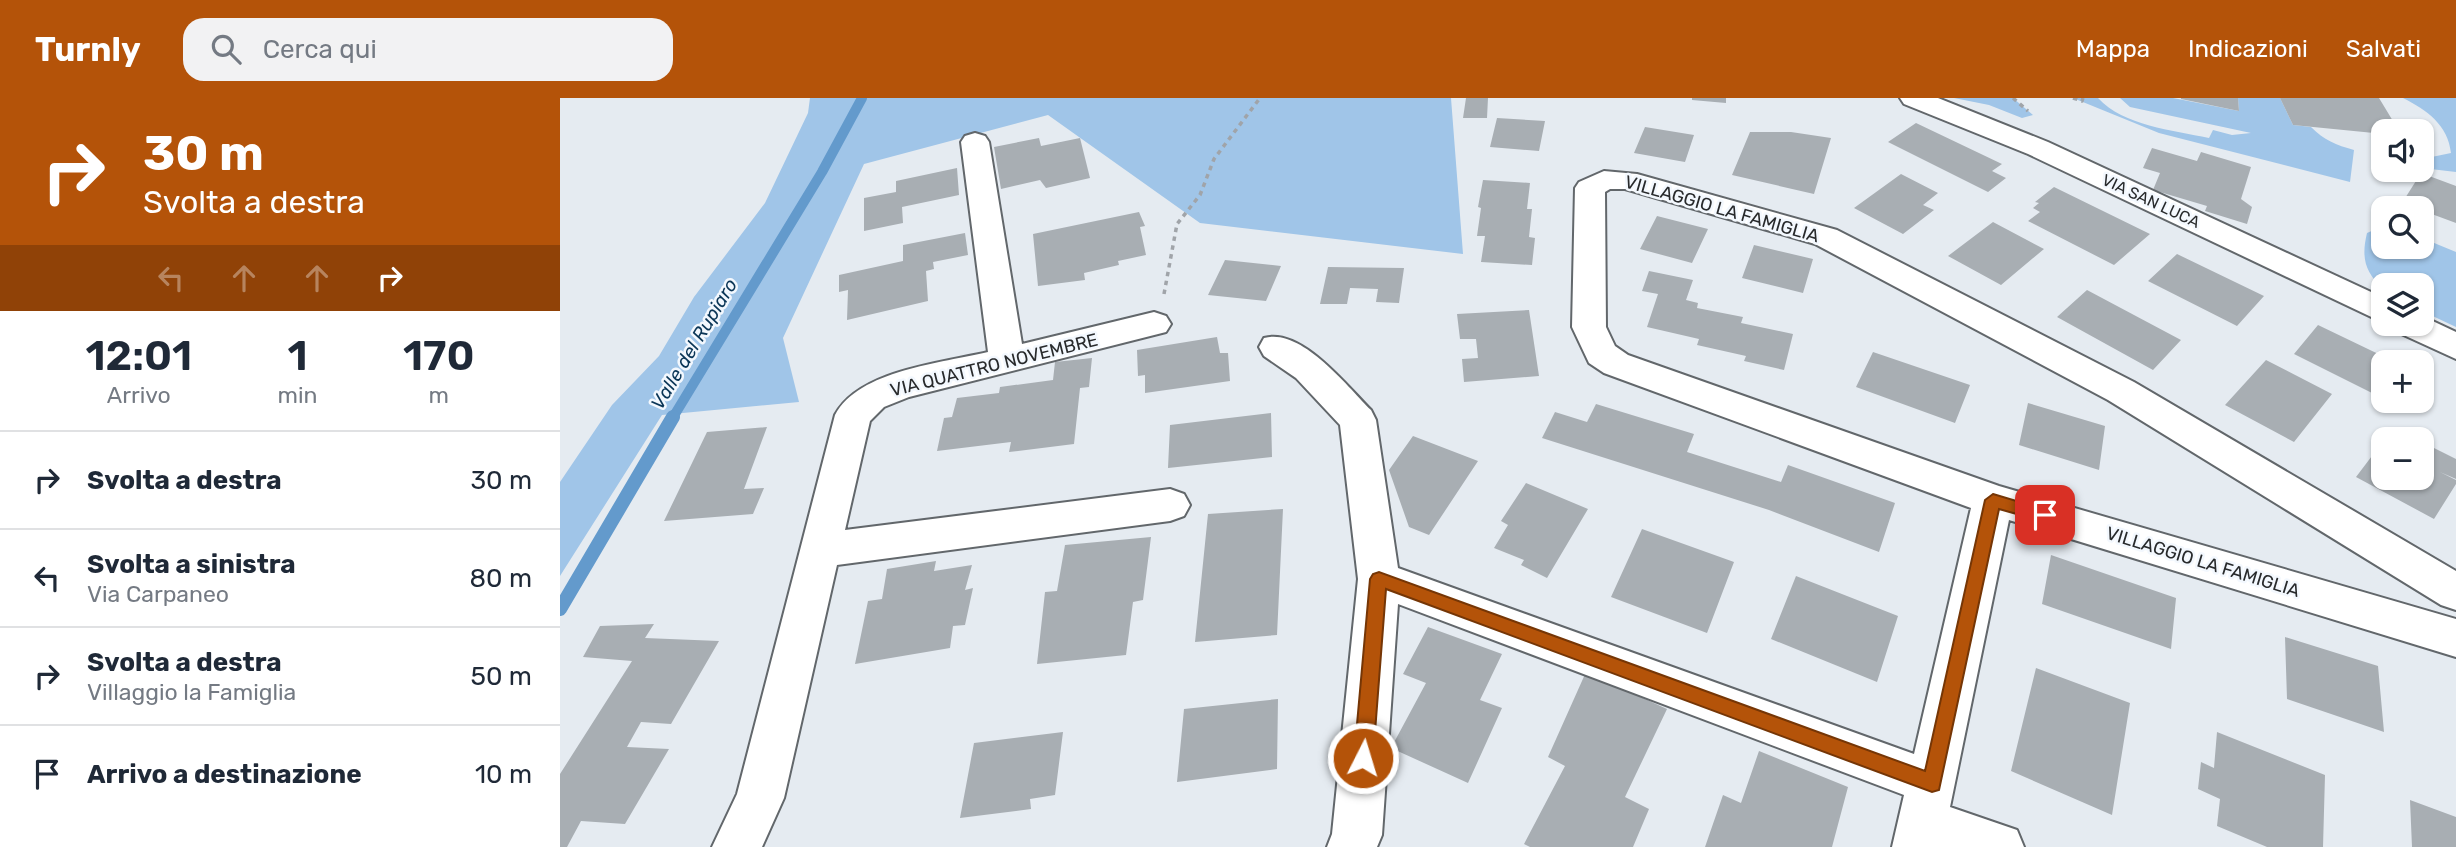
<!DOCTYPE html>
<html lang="it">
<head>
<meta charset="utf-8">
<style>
  body { margin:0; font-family:Rubik,sans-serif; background:#f2f2f3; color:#1f2937; height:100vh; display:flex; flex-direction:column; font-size:26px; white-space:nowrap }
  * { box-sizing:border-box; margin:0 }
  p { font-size:23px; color:#747a83 }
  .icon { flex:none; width:38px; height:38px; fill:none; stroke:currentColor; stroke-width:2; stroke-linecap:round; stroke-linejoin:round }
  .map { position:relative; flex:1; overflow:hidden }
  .side { display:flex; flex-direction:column; background:#fff; width:560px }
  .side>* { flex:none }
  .guide { background:#b45309; color:#fff; overflow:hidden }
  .fabs { position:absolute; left:1811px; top:21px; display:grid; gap:14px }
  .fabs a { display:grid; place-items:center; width:63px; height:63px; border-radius:14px; background:#fff; box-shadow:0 2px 5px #0004; font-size:35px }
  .pin { position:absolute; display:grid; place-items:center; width:60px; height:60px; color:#fff; margin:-30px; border-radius:14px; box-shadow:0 4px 10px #0006 }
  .me { position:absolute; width:77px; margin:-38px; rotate:5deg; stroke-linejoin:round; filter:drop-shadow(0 0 5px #0008) }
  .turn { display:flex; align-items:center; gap:24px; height:147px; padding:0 28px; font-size:32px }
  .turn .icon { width:91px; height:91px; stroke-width:2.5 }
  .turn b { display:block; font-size:49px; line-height:60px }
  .lanes { display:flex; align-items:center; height:66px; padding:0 28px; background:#0003; justify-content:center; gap:35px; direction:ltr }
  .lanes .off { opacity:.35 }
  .eta { display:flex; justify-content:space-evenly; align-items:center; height:119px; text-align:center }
  .eta b { font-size:42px; font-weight:600; line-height:49px }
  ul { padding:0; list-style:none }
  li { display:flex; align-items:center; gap:21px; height:98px; padding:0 28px; border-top:2px solid #e0e1e3 }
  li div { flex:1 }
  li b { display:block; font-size:26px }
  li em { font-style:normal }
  header { display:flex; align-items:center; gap:42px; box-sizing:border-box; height:98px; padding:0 35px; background:#b45309; color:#fff }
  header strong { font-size:33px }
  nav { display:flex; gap:38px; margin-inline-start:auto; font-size:24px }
  .search { width:490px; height:63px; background:#f2f2f3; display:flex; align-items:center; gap:18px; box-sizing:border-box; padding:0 24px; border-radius:21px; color:#747a83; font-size:26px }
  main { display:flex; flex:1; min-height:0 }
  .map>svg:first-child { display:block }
</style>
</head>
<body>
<header>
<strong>Turnly</strong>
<div class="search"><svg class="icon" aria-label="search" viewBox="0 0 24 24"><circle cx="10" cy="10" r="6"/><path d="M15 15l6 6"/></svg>Cerca qui</div>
<nav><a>Mappa</a><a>Indicazioni</a><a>Salvati</a></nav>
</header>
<main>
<section class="side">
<div class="guide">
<div class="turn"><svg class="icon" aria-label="right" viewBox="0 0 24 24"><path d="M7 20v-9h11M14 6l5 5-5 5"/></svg><div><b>30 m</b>Svolta a destra</div></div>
<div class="lanes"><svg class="icon off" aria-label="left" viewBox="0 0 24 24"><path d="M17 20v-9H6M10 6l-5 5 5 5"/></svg><svg class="icon off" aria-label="ahead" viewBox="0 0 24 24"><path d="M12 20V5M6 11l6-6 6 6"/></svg><svg class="icon off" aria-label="ahead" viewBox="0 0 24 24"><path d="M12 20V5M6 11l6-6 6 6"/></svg><svg class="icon" aria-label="right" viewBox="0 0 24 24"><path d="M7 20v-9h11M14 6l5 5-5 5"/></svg></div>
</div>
<div class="eta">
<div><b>12:01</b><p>Arrivo</p></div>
<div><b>1</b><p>min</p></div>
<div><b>170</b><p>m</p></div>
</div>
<ul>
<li><svg class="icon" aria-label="right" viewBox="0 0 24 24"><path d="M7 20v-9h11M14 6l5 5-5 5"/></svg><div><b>Svolta a destra</b></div><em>30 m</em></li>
<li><svg class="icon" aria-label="left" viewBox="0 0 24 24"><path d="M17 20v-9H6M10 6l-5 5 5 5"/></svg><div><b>Svolta a sinistra</b><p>Via Carpaneo</p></div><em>80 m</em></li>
<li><svg class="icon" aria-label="right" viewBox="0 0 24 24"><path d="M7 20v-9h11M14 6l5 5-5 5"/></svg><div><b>Svolta a destra</b><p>Villaggio la Famiglia</p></div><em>50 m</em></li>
<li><svg class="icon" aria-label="arrive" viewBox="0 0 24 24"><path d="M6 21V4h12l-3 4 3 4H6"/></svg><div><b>Arrivo a destinazione</b></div><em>10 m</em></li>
</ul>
</section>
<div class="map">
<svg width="1896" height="749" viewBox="0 0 1896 749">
  <rect width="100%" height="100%" fill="#e5ebf1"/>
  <path fill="#a0c5e8" d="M250,0H891L903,156L640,125L488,17L304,66L223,240L239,304L102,317L0,478V384L52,307L99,258L134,199L205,105L248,15Z
    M1394,0H1453L1473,17L1462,20L1429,7Z
    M1513,0H1538C1564,28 1612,32 1649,40L1653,32L1672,37L1691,35L1570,9L1560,0H1613L1679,13L1678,0H1720L1733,27L1751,29C1764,42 1776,47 1794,52L1790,84L1599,35Z
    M1843,0H1896V74L1862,70V61L1891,55C1888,27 1867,12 1843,0Z
    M1823,128L1824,149H1862V140L1896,154V229L1862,213V187H1824L1823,191C1805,174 1801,160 1807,135Z"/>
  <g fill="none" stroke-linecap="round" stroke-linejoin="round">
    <path stroke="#639acc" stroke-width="10" d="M112,321L262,74L302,0"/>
    <path stroke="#639acc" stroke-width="14" d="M0,511L113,319"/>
  </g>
  <path fill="#a8aeb3" d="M906,0H928L927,20H903Z
    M1132,0H1166V5L1132,2Z
    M1621,0H1678L1679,13L1621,1Z
    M1720,0H1819L1839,33H1824V36L1733,27Z
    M937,20L985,23L979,53L930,49Z
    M1356,25L1442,66L1432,73L1446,80L1428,94L1328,44Z
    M1085,29L1134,37L1125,64L1074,55Z
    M1190,34H1231L1271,40L1254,96L1172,77Z
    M479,40L481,48L520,40L530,80L486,90L480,82L441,91L434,49Z
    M1592,50L1637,63L1641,54L1691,69L1681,101L1692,109L1687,126L1645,113L1647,108L1593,92L1600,75L1583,70Z
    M397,70L399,97L342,109L343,125L304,133V100L336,94V83Z
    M1861,75L1896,88V125L1842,105Z
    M1341,76L1378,95L1363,107L1374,112L1343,136L1294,110Z
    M923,82L970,85L967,111H972L969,139L975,140L972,167L921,164L925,138H917L921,110L918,109Z
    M1494,89L1590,136L1554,167L1468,123L1480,114L1473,110L1479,105L1475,104Z
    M579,114L585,128L580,129L586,157L558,163L559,167L524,175L525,182L478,188L473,136Z
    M1097,118L1148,131L1132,165L1080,151Z
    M1433,124L1484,151L1441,187L1388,158Z
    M405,135L408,157L373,164L374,171L366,173L368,203L287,222L288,192L279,194V177L343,163V147Z
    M1194,147L1253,161L1243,195L1182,180Z
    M1617,156L1704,198L1677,228L1588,183Z
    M665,162L721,168L706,203L648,197Z
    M768,169L844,170L839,205L816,204L818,191L790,190L787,206H760Z
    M1089,173L1133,182L1126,202L1138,205L1137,210L1183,219L1181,225L1233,236L1224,272L1184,263L1186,258L1137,247L1139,241L1087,229L1098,196L1082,193Z
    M1527,192L1621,242L1593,272L1497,219Z
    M969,212L979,278L904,284L902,261L918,260L916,241H900L897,216Z
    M1758,227L1835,264H1824V301L1734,256Z
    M657,239L660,255H668L670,283L585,295V277L578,278L577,252Z
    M1313,254L1410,287L1395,325L1296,289Z
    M532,260L529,289L520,290L514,346L449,354L451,344L377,353L384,320L392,319L397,300L439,295L440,289L493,282L495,264Z
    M1706,262L1772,296L1734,344L1665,307Z
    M1468,305L1545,328L1539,372L1459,347Z
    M1036,306L1134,336L1127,354L1221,384L1228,367L1335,405L1319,454L1209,412L982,340L995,314L1027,324Z
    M711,315L712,359L608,370L610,327Z
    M207,329L184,391L204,390L193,416L104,423L147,334Z
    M1834,329L1857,341H1824Z
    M853,338L918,363L869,437L849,429L829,372Z
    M1824,342V380H1862V344L1896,361V381L1880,374L1896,382V386L1874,421L1796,379Z
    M966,385L1028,411L987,480L961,467L964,462L934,450L948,427L941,423Z
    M723,411L717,537L635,544L648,416Z
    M1082,431L1174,464L1147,535L1051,499Z
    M591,439L583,502L573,504L566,557L477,566L485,494L497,493L505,447Z
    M1491,457L1616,500L1611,551L1482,506Z
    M376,463L374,473L412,467L405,492L413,490L405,527L393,528L390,550L295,566L308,503L322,501L327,471Z
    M1236,478L1338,518L1317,584L1211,541Z
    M94,526L85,540L159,543L111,626L81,624L67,649L109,651L65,726L21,723L7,749H0V676L72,563L23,559L40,528Z
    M868,529L942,556L920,602L942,610L908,685L831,650L866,585L843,576Z
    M1725,539L1818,568L1824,634L1727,601Z
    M1476,570L1570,605L1552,717L1451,673Z
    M1026,574L1107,611L1065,699L1089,711L1073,749H970L964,746L1005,668L988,659Z
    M718,601L717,671L617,684L624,611Z
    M503,634L495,697L470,701L471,711L400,720L414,645Z
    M1657,634L1765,677L1763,749H1707L1657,728L1660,701L1638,691L1641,664L1654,670Z
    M1199,653L1288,689L1272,749H1145L1163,697L1181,705Z
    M1850,702L1896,719V749H1852Z"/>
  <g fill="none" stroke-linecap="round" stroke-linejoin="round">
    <defs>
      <path id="minor" d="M1340,0H1378L1488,44L1824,200V225L1468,56L1344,6Z
        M415,35L425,38L429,44L462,246L594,214L606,218L611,226L606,234L349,299L324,309L310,323L285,432L610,391L624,396L630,407L624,418L610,423L277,467L224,700L202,749H152L177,696L275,317C299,272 382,265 428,254L401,44L405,38Z
        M1044,73L1077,76L1277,132L1574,284L1896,473V512L1881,507L1548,302L1255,146L1065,91H1050L1045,94L1046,229L1055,248L1068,257L1439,388L1896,521V559L1449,422L1390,709L1457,732L1464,749H1332L1344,697L838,506L822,737L817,749H767L772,736L798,481L780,327L736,280L704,258L699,249L704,240C741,229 787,288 811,312L816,322L838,470L1354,656L1411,410L1044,275L1029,265L1012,229L1015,90L1019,84Z
        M1862,218L1896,234V261L1837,234L1832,226H1862Z"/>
    </defs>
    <use href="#minor" stroke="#62676b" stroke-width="4"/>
    <path stroke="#a0a4a9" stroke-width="3.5" stroke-dasharray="4.5 4.5" stroke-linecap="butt" d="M1453,0L1468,13
      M1513,0L1522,3L1523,0
      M604,196L617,126L640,97L654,61L700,0"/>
    <use href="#minor" fill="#fff" fill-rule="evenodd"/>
  </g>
  <path fill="#b45309" stroke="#753606" stroke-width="2" d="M1433,396L1490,413L1493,417L1490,422L1485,424L1439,411L1379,692L1372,694L826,491L813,660L810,667L803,669L796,667L794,660L810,481L813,476L819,474L1365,673L1425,402Z"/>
  <g text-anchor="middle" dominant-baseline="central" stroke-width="5" stroke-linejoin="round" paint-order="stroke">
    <g font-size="16" fill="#282a2c" stroke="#f3f8fe">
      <text transform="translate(1591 103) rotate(25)">VIA SAN LUCA</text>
    </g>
    <g font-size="18" fill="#282a2c" stroke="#f3f8fe">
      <text transform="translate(1162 111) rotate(16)">VILLAGGIO LA FAMIGLIA</text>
      <text transform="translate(434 267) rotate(-14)">VIA QUATTRO NOVEMBRE</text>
      <text transform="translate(1643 464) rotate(17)">VILLAGGIO LA FAMIGLIA</text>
    </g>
    <g font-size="19" font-style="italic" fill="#0b3657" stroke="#f3f8fe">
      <text transform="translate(134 246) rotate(-59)">Valle del Rupiaro</text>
    </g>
  </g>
</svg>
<div class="fabs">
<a><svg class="icon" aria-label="sound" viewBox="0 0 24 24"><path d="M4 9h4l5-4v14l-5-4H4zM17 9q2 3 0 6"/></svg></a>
<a><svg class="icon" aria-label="search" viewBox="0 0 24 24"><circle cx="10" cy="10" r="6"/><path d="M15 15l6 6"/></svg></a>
<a><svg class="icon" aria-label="layers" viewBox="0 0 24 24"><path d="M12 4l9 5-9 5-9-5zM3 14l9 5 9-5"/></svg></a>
<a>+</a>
<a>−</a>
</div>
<div class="pin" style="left:1485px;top:417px;background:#d93025"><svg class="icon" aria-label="arrive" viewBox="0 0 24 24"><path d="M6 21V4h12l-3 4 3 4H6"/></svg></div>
<svg class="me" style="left:803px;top:660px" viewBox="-20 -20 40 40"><circle r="17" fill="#b45309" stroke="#fff" stroke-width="3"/><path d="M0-11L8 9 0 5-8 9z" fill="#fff"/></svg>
</div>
</main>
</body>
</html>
